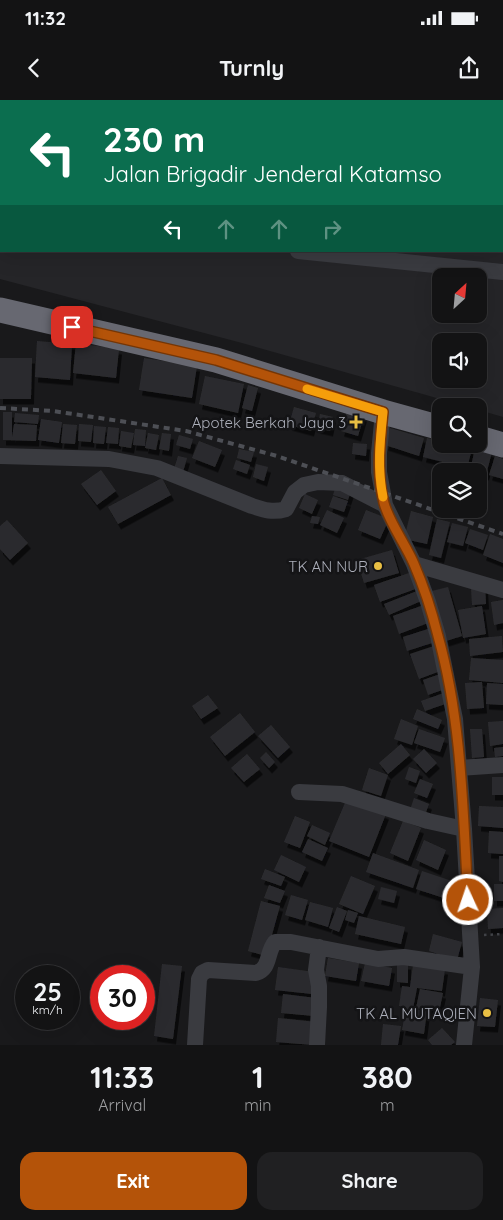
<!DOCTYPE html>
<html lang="en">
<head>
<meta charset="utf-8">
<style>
  body { margin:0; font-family:Quicksand,sans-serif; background:#202022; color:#f1f3f6; height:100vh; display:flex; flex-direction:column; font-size:19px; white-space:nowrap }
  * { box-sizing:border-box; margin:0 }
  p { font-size:16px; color:#9d9ea0 }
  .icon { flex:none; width:28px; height:28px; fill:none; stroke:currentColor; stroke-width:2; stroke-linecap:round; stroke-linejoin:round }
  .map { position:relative; height:945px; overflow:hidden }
  .sheet { display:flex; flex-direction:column; background:#131314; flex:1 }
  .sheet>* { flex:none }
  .top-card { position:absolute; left:0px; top:0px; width:504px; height:152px; box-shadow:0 5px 20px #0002,0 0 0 1px #323234; background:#0b6e4f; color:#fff; overflow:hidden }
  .needle { width:32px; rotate:26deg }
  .tools { position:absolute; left:432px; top:168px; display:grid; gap:10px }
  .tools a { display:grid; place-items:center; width:55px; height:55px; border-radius:10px; background:#131314; box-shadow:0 5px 20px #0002,0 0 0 1px #323234; font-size:25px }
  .speed { position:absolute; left:15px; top:865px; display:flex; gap:10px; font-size:25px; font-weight:700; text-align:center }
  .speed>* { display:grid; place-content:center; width:65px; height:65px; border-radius:50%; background:#131314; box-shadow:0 5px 20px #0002,0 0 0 1px #323234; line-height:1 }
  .speed small { font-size:12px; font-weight:400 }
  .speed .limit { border:8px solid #d22; background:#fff; color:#111 }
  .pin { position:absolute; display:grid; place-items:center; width:42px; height:42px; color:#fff; margin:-21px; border-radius:10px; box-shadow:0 2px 8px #0006 }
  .me { position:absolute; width:55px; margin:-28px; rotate:357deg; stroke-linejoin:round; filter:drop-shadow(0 0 4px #0008) }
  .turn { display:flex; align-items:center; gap:18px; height:105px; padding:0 20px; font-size:22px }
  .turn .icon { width:65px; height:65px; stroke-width:2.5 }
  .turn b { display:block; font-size:35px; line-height:42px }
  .lanes { display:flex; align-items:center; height:48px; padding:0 20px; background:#0003; justify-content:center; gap:25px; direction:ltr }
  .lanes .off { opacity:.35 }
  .eta { display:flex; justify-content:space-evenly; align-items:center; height:85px; text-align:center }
  .eta b { font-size:30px; font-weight:800; line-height:35px }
  .action { display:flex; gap:10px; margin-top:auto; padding:10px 20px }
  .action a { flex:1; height:58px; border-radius:15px; background:#b45309; color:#fff; font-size:20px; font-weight:800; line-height:58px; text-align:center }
  .action a+a { background:#202022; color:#f1f3f6 }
  .status { display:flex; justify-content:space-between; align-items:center; height:35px; padding:0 25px; background:#131314; direction:ltr }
  .status svg { height:14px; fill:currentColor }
  header { display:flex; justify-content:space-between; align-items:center; height:65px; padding:0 20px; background:#131314; font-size:22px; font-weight:800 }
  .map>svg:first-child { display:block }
</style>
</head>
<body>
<div class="status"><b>11:32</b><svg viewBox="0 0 49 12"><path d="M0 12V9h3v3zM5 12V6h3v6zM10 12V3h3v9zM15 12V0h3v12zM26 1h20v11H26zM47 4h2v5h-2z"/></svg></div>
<header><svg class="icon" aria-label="back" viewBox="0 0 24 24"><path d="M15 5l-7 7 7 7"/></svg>Turnly<svg class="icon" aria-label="share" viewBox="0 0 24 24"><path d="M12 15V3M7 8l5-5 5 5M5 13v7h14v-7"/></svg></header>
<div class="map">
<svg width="503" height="945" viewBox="0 0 503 945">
  <defs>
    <filter id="shadow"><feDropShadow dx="3" dy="5.5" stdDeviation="0" flood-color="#0009"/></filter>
  </defs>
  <rect width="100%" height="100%" fill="#19191b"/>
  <path fill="#252528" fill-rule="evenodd" d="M0,0H503V317L479,310V306H465L242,243L0,179ZM1,1H502V151H1ZM441,176H479V214H441ZM441,241H479V279H441Z"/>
  <path fill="#2c2c2f" filter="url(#shadow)" d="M37,241L72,244L70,280L35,277Z
    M76,243L119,249L116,278L73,273Z
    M0,258H32L31,299H0Z
    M144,258L197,266L192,298L139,290Z
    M205,276L244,284L238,313L199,304Z
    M248,285L258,288L252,311L242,308Z
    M294,307L316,313L311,331L289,325Z
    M347,311L364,316L358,336L341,331Z
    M3,312H12V338L14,324L37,325L36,341L3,340Z
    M15,313L39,315L38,324L14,322Z
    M320,314L333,317L330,331L317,328Z
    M41,319L62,322L59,343L38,340Z
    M63,324L77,325L75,344L61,343Z
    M79,324L93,325L91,342L78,341Z
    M94,326L106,327L104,344L93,343Z
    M108,327L119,328L118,344L106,343Z
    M390,328L424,338L419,356L385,345Z
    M135,329L146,330L145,346L133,345Z
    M121,331L134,333L131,348L119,346Z
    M148,333L159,335L156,350L145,348Z
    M162,333L171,334L169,351L159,349Z
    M179,335L193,339L190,349L176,345Z
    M427,338L441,341V344H451L472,349L467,368L423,357Z
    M199,341L222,350L215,367L192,358Z
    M353,343L367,344L366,356L352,354Z
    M475,348L492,352L486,375L479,373V371H470Z
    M239,349L254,352L251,362L237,358Z
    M178,356L187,358L183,372L174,369Z
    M495,356L503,359V379L489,375Z
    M236,360L250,365L247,374L233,369Z
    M256,364L268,367L264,381L253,377Z
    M101,370L116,391L97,405L81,384Z
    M162,378L171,395L118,424L108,407Z
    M337,383L352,388L348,400L333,395Z
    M305,394L318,400L312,414L299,408Z
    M333,396L348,401L344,412L329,407Z
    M327,410L344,418L337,433L320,425Z
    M366,410L389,419L380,439L358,430Z
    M411,411L433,417L427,444L404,439Z
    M312,416L320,417L318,424L310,423Z
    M437,419L450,422L441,458L429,455Z
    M7,420L28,443L10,460L0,449V426Z
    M452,423L468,427L463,446L447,442Z
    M470,429L488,435L483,450L465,443Z
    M490,434L503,439V463L483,455Z
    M392,450L399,473L364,483L357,460Z
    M412,472L418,488L380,502L374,485Z
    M485,486L486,504L472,505L471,487Z
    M448,487L462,536L446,541L432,491Z
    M417,491L421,501L389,515L384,504Z
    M503,500V523L494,525L491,502Z
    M421,506L428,523L399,534L393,516Z
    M482,506L486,534L463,538L458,510Z
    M428,529L432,543L407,551L403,537Z
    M502,536L503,552L470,556L469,539Z
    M434,546L443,570L419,579L410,554Z
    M471,558L503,560V583L469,580Z
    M443,573L448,588L428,595L423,580Z
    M482,582L484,608L467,609L465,583Z
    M487,583L503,584V605L486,604Z
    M444,593L448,603L425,611L421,601Z
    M208,595L218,608L201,619L192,606Z
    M417,609L442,620L438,629L413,619Z
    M240,613L255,632L225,656L210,637Z
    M401,619L418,626L412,645L394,639Z
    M503,621V644L490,646L488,622Z
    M271,625L290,647L278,658L258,636Z
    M419,629L445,638L440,652L414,643Z
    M470,629H482L484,657L472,658Z
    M401,644L410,655L388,674L379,663Z
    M503,647V656L495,657L494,648Z
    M424,649L437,663L426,673L413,659Z
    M266,652L275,662L269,668L260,658Z
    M247,654L260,669L244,682L231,668Z
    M409,667L420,671L416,683L405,679Z
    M369,668L388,675L381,696L362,690Z
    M492,677H503V695H492Z
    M420,679L433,684L427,698L414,693Z
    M347,698L386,714L369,757L329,741Z
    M414,698L429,704L425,715L410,710Z
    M479,706L503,707V728L478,726Z
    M295,716L310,722L300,748L284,742Z
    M403,721L421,728L408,761L390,753Z
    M312,725L330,733L325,745L307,736Z
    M489,731L503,732V754L488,753Z
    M308,739L328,748L322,761L302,752Z
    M424,740L446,750L438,770L416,760Z
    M373,753L419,770L413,788L366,772Z
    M281,755L306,767L299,782L274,770Z
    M499,756H503V782L499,781Z
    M265,769L285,777L281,786L261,779Z
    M422,771L461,784L456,802L416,789Z
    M351,776L375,786L363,814L339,804Z
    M494,784H503V801H494Z
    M269,785L285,791L280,803L264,798Z
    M381,787L397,791L394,803L378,799Z
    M291,795L308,800L302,820L285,815Z
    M261,801L280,806L266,856L248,851Z
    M310,802L333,808L328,827L305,820Z
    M337,807L347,811L339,832L329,828Z
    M503,808V828L488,829L487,809Z
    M348,810L358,813L354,823L345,820Z
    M359,816L405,827L401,844L355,834Z
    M433,834L462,842L457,860L429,851Z
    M328,858L359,863L356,881L325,876Z
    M365,863L392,868L389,886L361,881Z
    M162,864L182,866L173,939L154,936Z
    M397,864H408V883L397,882Z
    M413,865L445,869L442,891L417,888L413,909L427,911L424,934L402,930L406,907L399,906L402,886L410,887Z
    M278,867L314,872L312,894L275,890Z
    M420,889L443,893L439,912L416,908Z
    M283,894L316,898L314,916L281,913Z
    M480,898L498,900L495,927L477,926Z
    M278,918L316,922L313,945L276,942Z
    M383,924L401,926L398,945H381Z
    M442,928L455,942L451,945H432L428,940Z"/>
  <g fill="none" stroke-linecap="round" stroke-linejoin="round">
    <path stroke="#404247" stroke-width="2.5" stroke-dasharray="2.5 4" stroke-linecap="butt" d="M484,835L503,834"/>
    <path stroke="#3a3b40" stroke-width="16" d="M0,126H1
      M298,151L503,172
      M383,312L379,353V372L385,405L414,464L428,502L438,536L455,619L464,729L472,867L464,945
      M0,356L109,359L157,368L252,406C264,410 273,413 286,409L295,392L304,385L318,382L342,383L385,405
      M414,464L503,490
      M459,668L503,665
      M299,692L342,694L428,721L464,729
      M195,945L199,879L202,873L208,870L256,873C271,868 266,853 275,842H291L378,859L404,857L472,867
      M317,945L319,907V886L316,870L319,847"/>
    <path stroke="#676871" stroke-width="25" d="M0,210L216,260L383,312L441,328
      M479,338L503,345"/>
    <path stroke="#4d4f55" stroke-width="4" stroke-dasharray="6 5" stroke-linecap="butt" d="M0,308L53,311L186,331L277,356L503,434"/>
  </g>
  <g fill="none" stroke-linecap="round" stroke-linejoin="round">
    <defs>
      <path id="route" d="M72,227L216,260L383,312C380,343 376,372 384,403C389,422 406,445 414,464C424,487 432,512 438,536C462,621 463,712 468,800"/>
    </defs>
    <use href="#route" stroke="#753606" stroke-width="12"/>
    <use href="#route" stroke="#b45309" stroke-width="9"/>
    <path stroke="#f59e0b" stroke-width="9" d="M307,289L383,312C380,341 377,368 383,397"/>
  </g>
  <g fill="#e9bf44" stroke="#141416" stroke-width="2">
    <path d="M353.5 314.5h5v5h5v5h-5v5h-5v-5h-5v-5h5z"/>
    <circle cx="378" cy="466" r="5"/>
    <circle cx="487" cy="913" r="5"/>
  </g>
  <g text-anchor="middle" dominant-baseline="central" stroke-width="5" stroke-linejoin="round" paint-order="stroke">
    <g font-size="15" fill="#acafba" stroke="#141416" text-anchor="end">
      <text x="346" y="322">Apotek Berkah Jaya 3</text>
      <text x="368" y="466">TK AN NUR</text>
      <text x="477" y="913">TK AL MUTAQIEN</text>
    </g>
  </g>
</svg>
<div class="tools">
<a><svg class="needle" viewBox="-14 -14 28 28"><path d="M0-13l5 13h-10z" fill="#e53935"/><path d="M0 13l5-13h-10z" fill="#9d9ea0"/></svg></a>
<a><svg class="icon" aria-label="sound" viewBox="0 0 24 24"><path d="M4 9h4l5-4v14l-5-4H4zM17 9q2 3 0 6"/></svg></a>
<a><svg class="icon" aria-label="search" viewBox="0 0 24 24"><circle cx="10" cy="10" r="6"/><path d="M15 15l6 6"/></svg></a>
<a><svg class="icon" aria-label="layers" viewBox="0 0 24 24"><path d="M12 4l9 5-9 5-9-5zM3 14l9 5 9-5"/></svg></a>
</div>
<div class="speed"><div>25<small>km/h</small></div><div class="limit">30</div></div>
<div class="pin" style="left:72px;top:227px;background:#d93025"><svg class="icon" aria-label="arrive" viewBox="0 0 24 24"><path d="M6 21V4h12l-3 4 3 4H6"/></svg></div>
<svg class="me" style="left:468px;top:800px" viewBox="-20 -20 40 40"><circle r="17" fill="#b45309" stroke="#fff" stroke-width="3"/><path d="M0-11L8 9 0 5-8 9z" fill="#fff"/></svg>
<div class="top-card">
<div class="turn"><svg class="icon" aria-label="left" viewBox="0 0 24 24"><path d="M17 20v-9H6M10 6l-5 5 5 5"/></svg><div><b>230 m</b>Jalan Brigadir Jenderal Katamso</div></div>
<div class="lanes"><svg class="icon" aria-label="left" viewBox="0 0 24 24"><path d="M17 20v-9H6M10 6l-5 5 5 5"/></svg><svg class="icon off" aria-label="ahead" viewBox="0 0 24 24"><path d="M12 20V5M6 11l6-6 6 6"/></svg><svg class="icon off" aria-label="ahead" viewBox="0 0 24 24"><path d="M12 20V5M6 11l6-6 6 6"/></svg><svg class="icon off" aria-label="right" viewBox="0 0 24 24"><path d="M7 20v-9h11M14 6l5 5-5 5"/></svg></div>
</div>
</div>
<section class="sheet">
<div class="eta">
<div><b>11:33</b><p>Arrival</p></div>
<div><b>1</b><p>min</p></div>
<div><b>380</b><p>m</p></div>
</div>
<div class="action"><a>Exit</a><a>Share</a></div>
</section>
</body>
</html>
